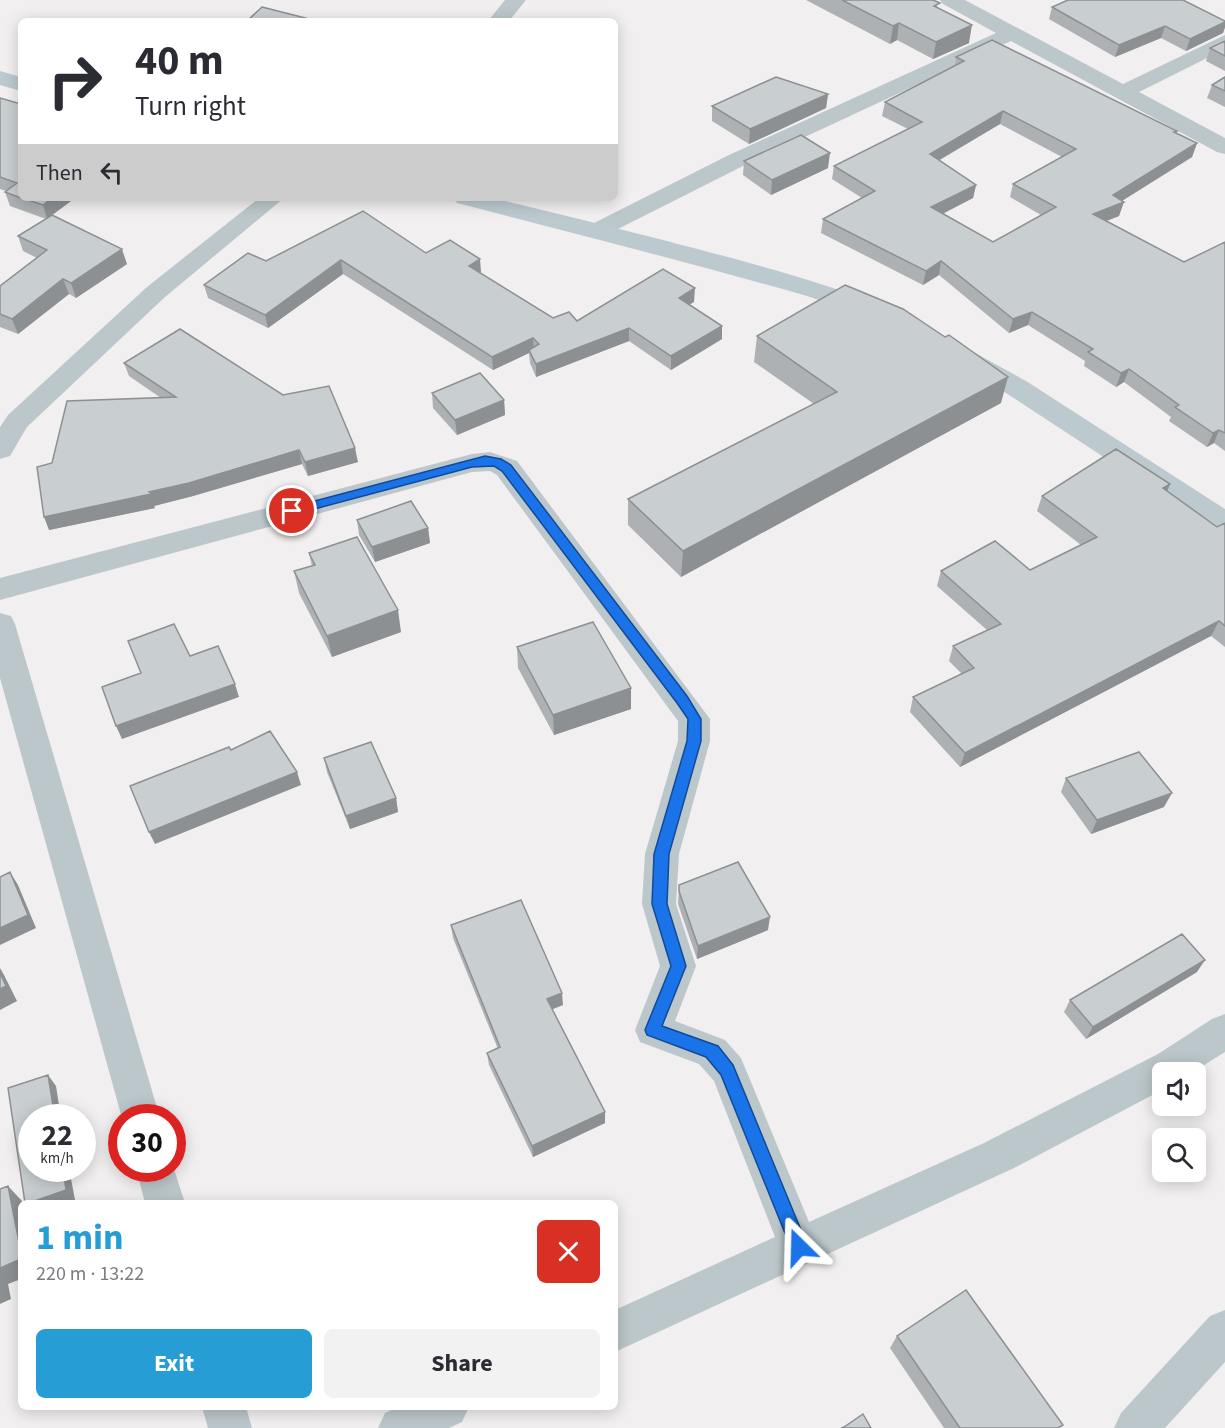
<!DOCTYPE html>
<html lang="en">
<head>
<meta charset="utf-8">
<style>
  body { margin:0; font-family:"Source Sans 3",sans-serif; background:#f2f2f3; color:#2b2b33; height:100vh; display:flex; flex-direction:column; font-size:22px; white-space:nowrap }
  * { box-sizing:border-box; margin:0 }
  p { font-size:20px; color:#7c7c81 }
  .icon { flex:none; width:33px; height:33px; fill:none; stroke:currentColor; stroke-width:2; stroke-linecap:round; stroke-linejoin:round }
  .map { position:relative; flex:1; overflow:hidden }
  .drawer { position:absolute; left:18px; top:1200px; width:600px; height:210px; display:flex; flex-direction:column; background:#fff; border-radius:9px; box-shadow:0 3px 15px #0003 }
  .drawer>* { flex:none }
  .guide { position:absolute; left:18px; top:18px; width:600px; height:183px; border-radius:9px; box-shadow:0 3px 15px #0003; background:#fff; color:#2b2b33; overflow:hidden }
  .fabs { position:absolute; left:1152px; top:1062px; display:grid; gap:12px }
  .fabs a { display:grid; place-items:center; width:54px; height:54px; border-radius:9px; background:#fff; box-shadow:0 3px 15px #0003; font-size:30px }
  .speed { position:absolute; left:18px; top:1104px; display:flex; gap:12px; font-size:30px; font-weight:700; text-align:center }
  .speed>* { display:grid; place-content:center; width:78px; height:78px; border-radius:50%; background:#fff; box-shadow:0 3px 15px #0003; line-height:1 }
  .speed small { font-size:15px; font-weight:400 }
  .speed .limit { border:9px solid #d22; background:#fff; color:#111 }
  .pin { position:absolute; display:grid; place-items:center; width:51px; height:51px; color:#fff; margin:-26px; border:3px solid #fff; border-radius:50%; box-shadow:0 2px 6px #0007 }
  .me { position:absolute; width:66px; margin:-33px; rotate:338deg; stroke-linejoin:round; filter:drop-shadow(0 0 4px #0008) }
  .turn { display:flex; align-items:center; gap:21px; height:126px; padding:0 18px; font-size:27px }
  .turn .icon { width:78px; height:78px; stroke-width:2.5 }
  .turn b { display:block; font-size:42px; line-height:51px }
  .then { display:flex; align-items:center; height:57px; padding:0 18px; background:#0003; gap:12px; font-size:22px }
  .round { display:grid; place-items:center; flex:none; width:63px; height:63px; border-radius:9px; background:#f2f2f3 }
  .head { display:flex; align-items:center; justify-content:space-between; height:102px; padding:0 18px }
  h1 { font-size:36px; font-weight:700; line-height:45px; color:#269dd5 }
  .action { display:flex; gap:12px; margin-top:auto; padding:12px 18px }
  .action a { flex:1; height:69px; border-radius:9px; background:#269dd5; color:#fff; font-size:24px; font-weight:700; line-height:69px; text-align:center }
  .action a+a { background:#f2f2f3; color:#2b2b33 }
  .map>svg:first-child { display:block }
</style>
</head>
<body>
<div class="map">
<svg width="1225" height="1428" viewBox="0 0 1225 1428">
  <rect width="100%" height="100%" fill="#f2eff0"/>
  <g fill="none" stroke-linecap="round" stroke-linejoin="round">
    <path fill="#bcc7cb" fill-rule="evenodd" d="M940,0H965L1123,84L1225,35V49L1139,92L1225,138V154L1217,152L1011,41L745,165L604,236L596,238L588,236L584,231L588,226L729,155L996,33L943,4Z
      M259,198H284L165,297L27,427L10,456L0,459V427L8,415L147,287Z
      M490,452L517,461L710,719V741L679,854L676,904L696,966L675,1021L725,1040L741,1058L809,1222L984,1143L1158,1054L1212,1019L1225,1014V1052L1193,1072H1162V1090L1012,1169L615,1352V1310L775,1237L714,1081L699,1064L640,1042L635,1030L660,966L642,904L645,854L678,741V721L497,475L490,471L472,472L0,600V578L472,454Z
      M0,613L11,616L15,624L160,1118H122L0,678Z
      M172,1163L185,1203H145L136,1168H172Z
      M1225,1310V1362L1165,1428H1114L1121,1413L1210,1316Z
      M202,1407H246L252,1428H208Z
      M397,1407H469L462,1422L449,1428H378L385,1413Z"/>
    <path fill="#bcc7cb" fill-rule="evenodd" d="M505,0H526L509,21H488Z"/>
    <path fill="#bccad0" fill-rule="evenodd" d="M0,71L21,77V91L0,85Z
      M453,198H493C545,211 867,286 884,311L880,317C860,322 828,302 807,296C691,263 573,233 457,203Z
      M968,351L977,354L1026,381L1225,509V533L1215,530L1006,393L959,366L955,360L959,354Z"/>
  </g>
  <path fill="#adb1b3" fill-rule="evenodd" d="M806,0H933L939,9L969,43L933,59L897,40L890,44Z
    M1052,7L1225,21V27L1223,33L1186,51L1161,38L1115,57L1049,19Z
    M1225,41V71L1206,61L1210,48Z
    M956,57L1177,131L1176,133L1197,143L1192,157L1122,201L1119,216L1106,221L1184,262L1225,242V451L1214,443L1207,447L1169,421L1171,417L1124,382L1116,387L1084,366L1085,361L1028,325L1009,333L939,275L923,285L821,233L823,219L862,198L832,179L834,166L908,129L882,116L885,102L955,65ZM1000,124L1062,157L1013,184L1010,197L1041,215L993,242L943,213L973,198L976,185L940,160Z
    M1225,77V107L1207,98L1212,85Z
    M828,94L826,108L749,144L712,121V106Z
    M0,98L75,198L52,215L127,264L76,298L69,294L18,334L0,327V286L37,258L23,251L18,236L46,219L10,206L5,192L6,191L0,189Z
    M744,161L828,168L771,195L743,175Z
    M426,253L481,272L480,273L553,318L577,321L694,302L690,304L722,339L671,370L629,341L536,377L530,363L529,353L493,370L343,274L268,328L208,298L204,285L266,261Z
    M757,336L1001,403L681,577L628,525V499L814,404L754,362Z
    M124,363L358,462L308,476L302,464L193,496L154,506L155,508L49,530L52,463L161,398L129,376Z
    M432,393L504,400L505,415L457,435L433,408Z
    M1170,484L1167,491L1217,527L1225,523V647L1211,636L960,767L910,712L913,697L962,674L949,661L953,646L987,630L937,586L941,571L1030,570L1081,545L1037,511L1042,496Z
    M357,520L428,528L430,543L375,562L359,535Z
    M309,553L401,632L332,657L299,593L294,571L312,566Z
    M517,647L631,709L554,735L518,668Z
    M324,758L396,798L398,812L350,829L327,772Z
    M1066,778L1164,807L1091,834L1061,792Z
    M679,885L768,930L697,959L678,904Z
    M451,925L563,1005L552,1009L605,1123L533,1157L489,1065L487,1053L498,1049L453,938Z
    M1197,972L1086,1039L1064,1012L1070,1000Z
    M897,1336L1059,1428H944L890,1348Z"/>
  <path fill="#8d9092" d="M1225,22V27L1223,33L1186,51L1190,39Z
    M899,23L897,40L890,44L893,26Z
    M972,25L969,43L933,59L936,42Z
    M1165,26L1161,38L1115,57L1119,45Z
    M828,94L826,108L749,144L750,129Z
    M1003,111L1000,124L927,167L930,154Z
    M1197,143L1192,157L1112,207L1124,202L1119,216L1089,228L1093,214L1113,195Z
    M830,153L828,168L771,195L772,180Z
    M976,185L973,198L929,221L931,207Z
    M52,198H75L47,219L43,205Z
    M122,249L127,264L76,298L71,283Z
    M480,259L481,272L470,279L469,266Z
    M341,260L343,274L268,328L265,315Z
    M941,261L939,275L923,285L926,271Z
    M63,279L69,294L18,334L12,319Z
    M695,288L694,302L679,311V298Z
    M1032,312L1028,325L1009,333L1013,319Z
    M722,326V339L671,370V356Z
    M629,328V341L536,377V364Z
    M533,338L534,351L529,350V353L493,370L492,357Z
    M1129,369L1124,382L1116,387L1121,373Z
    M1008,377L1001,403L681,577L683,551Z
    M504,400L505,415L457,435L455,420Z
    M1219,430L1214,443L1207,447L1213,433Z
    M355,448L358,462L308,476L305,462Z
    M299,450L302,464L193,496L154,506L155,508L49,530L44,517L149,492Z
    M1170,484L1164,499L1163,488Z
    M428,528L430,543L375,562L372,547Z
    M398,610L401,632L332,657L327,636Z
    M1219,621L1211,636L960,767L965,753Z
    M235,684L239,697L122,739L116,726Z
    M631,688V709L554,735L553,715Z
    M297,772L301,785L155,844L149,832Z
    M1172,793L1164,807L1091,834L1097,820Z
    M396,798L398,812L350,829L346,816Z
    M10,872L18,885L36,928L0,945V928Z
    M770,917L768,930L697,959L698,946Z
    M1205,960L1197,972L1086,1039L1093,1027Z
    M0,968L4,975L17,1001L0,1010Z
    M562,993L563,1005L548,1011L547,999Z
    M48,1075L56,1086L61,1118H55Z
    M605,1112V1123L533,1157L532,1146Z
    M63,1168H69L75,1200L67,1203H29Z
    M8,1186L22,1201V1203H21V1252Z
    M21,1259V1279L8,1284L11,1299L0,1304V1268Z"/>
  <path fill="#c9ced0" stroke="#8d9092" stroke-width="1.5" fill-rule="evenodd" d="M842,0H933L940,3L934,6L972,25L936,42L899,23L893,26Z
    M1068,0H1183L1225,21V22L1190,39L1165,26L1119,45L1052,7Z
    M262,7L317,21H247Z
    M992,40L1177,131L1174,132L1197,143L1113,195L1124,202L1093,214L1184,262L1225,242V433L1219,430L1213,433L1175,407L1179,405L1129,369L1121,373L1088,352L1093,349L1032,312L1013,319L941,261L926,271L823,219L875,191L834,166L922,122L885,102L964,61L956,57ZM1003,111L1076,149L1013,184L1056,207L993,242L931,207L976,185L930,154Z
    M1225,41V56L1210,48Z
    M776,77L828,94L750,129L712,106Z
    M1225,77V91L1212,85Z
    M0,98L21,104V198L5,192L17,183L0,177Z
    M801,135L830,153L772,180L744,161Z
    M22,198H52L43,205Z
    M363,211L426,253L450,240L480,259L469,266L553,318L569,312L577,321L663,269L695,288L679,298L722,326L671,356L629,328L536,364L529,350L539,344L533,338L492,357L341,260L265,315L204,285L248,253L266,261Z
    M52,215L122,249L71,283L63,279L12,319L0,314V286L47,250L18,236Z
    M845,285L903,309L945,337L949,335L1008,377L683,551L628,499L837,392L757,336Z
    M180,329L283,395L329,386L355,448L305,462L299,450L189,483L149,492L151,494L44,517L37,467L52,463L67,401L176,397L124,363Z
    M480,373L504,400L455,420L432,393Z
    M1116,449L1170,484L1163,488L1217,527L1225,523V626L1219,621L965,753L913,697L974,668L953,646L1001,624L941,571L995,541L1030,570L1097,537L1042,496Z
    M411,501L428,528L372,547L357,520Z
    M357,537L398,610L327,636L294,571L315,565L309,553Z
    M593,622L631,688L553,715L517,647Z
    M174,624L190,656L218,646L235,684L116,726L102,687L141,673L128,641Z
    M270,731L297,772L149,832L130,786L229,747L231,750Z
    M371,742L396,798L346,816L324,758Z
    M1139,752L1172,793L1097,820L1066,778Z
    M738,862L770,917L698,946L679,891V885Z
    M10,872L28,915L0,928V877Z
    M521,900L562,993L547,999L605,1112L532,1146L487,1053L500,1047L451,925Z
    M1182,934L1205,960L1093,1027L1070,1000Z
    M0,973L6,986L0,989Z
    M48,1075L55,1118H32V1168H63L66,1190L29,1203H25L8,1088Z
    M8,1186L21,1252V1259L0,1268V1189Z
    M966,1290L1063,1425L1058,1428H960L897,1336Z
    M863,1414L871,1428H841L844,1427Z"/>
  <path fill="#1a73e8" stroke="#114b97" stroke-width="1.5" d="M485,456L501,459L511,465L687,696L701,719V741L669,854L667,904L686,966L662,1026L718,1046L733,1065L808,1247L805,1253L799,1256L793,1253L721,1075L706,1057L647,1035L645,1030L671,966L652,904L654,854L687,741L688,719L677,703L502,471L494,466L472,467L292,515L286,511L292,507Z"/>
</svg>
<div class="fabs">
<a><svg class="icon" aria-label="sound" viewBox="0 0 24 24"><path d="M4 9h4l5-4v14l-5-4H4zM17 9q2 3 0 6"/></svg></a>
<a><svg class="icon" aria-label="search" viewBox="0 0 24 24"><circle cx="10" cy="10" r="6"/><path d="M15 15l6 6"/></svg></a>
</div>
<div class="speed"><div>22<small>km/h</small></div><div class="limit">30</div></div>
<div class="pin" style="left:292px;top:511px;background:#d93025"><svg class="icon" aria-label="arrive" viewBox="0 0 24 24"><path d="M6 21V4h12l-3 4 3 4H6"/></svg></div>
<svg class="me" style="left:799px;top:1247px" viewBox="-20 -20 40 40"><path d="M0-17L14 15 0 8-14 15z" fill="#1a73e8" stroke="#fff" stroke-width="4"/></svg>
<div class="guide">
<div class="turn"><svg class="icon" aria-label="right" viewBox="0 0 24 24"><path d="M7 20v-9h11M14 6l5 5-5 5"/></svg><div><b>40 m</b>Turn right</div></div>
<div class="then">Then<svg class="icon" aria-label="left" viewBox="0 0 24 24"><path d="M17 20v-9H6M10 6l-5 5 5 5"/></svg></div>
</div>
<section class="drawer">
<div class="head"><div><h1>1 min</h1><p>220 m · 13:22</p></div><a class="round" style="background:#d93025;color:#fff"><svg class="icon" aria-label="close" viewBox="0 0 24 24"><path d="M6 6l12 12M18 6L6 18"/></svg></a></div>
<div class="action"><a>Exit</a><a>Share</a></div>
</section>
</div>
</body>
</html>
